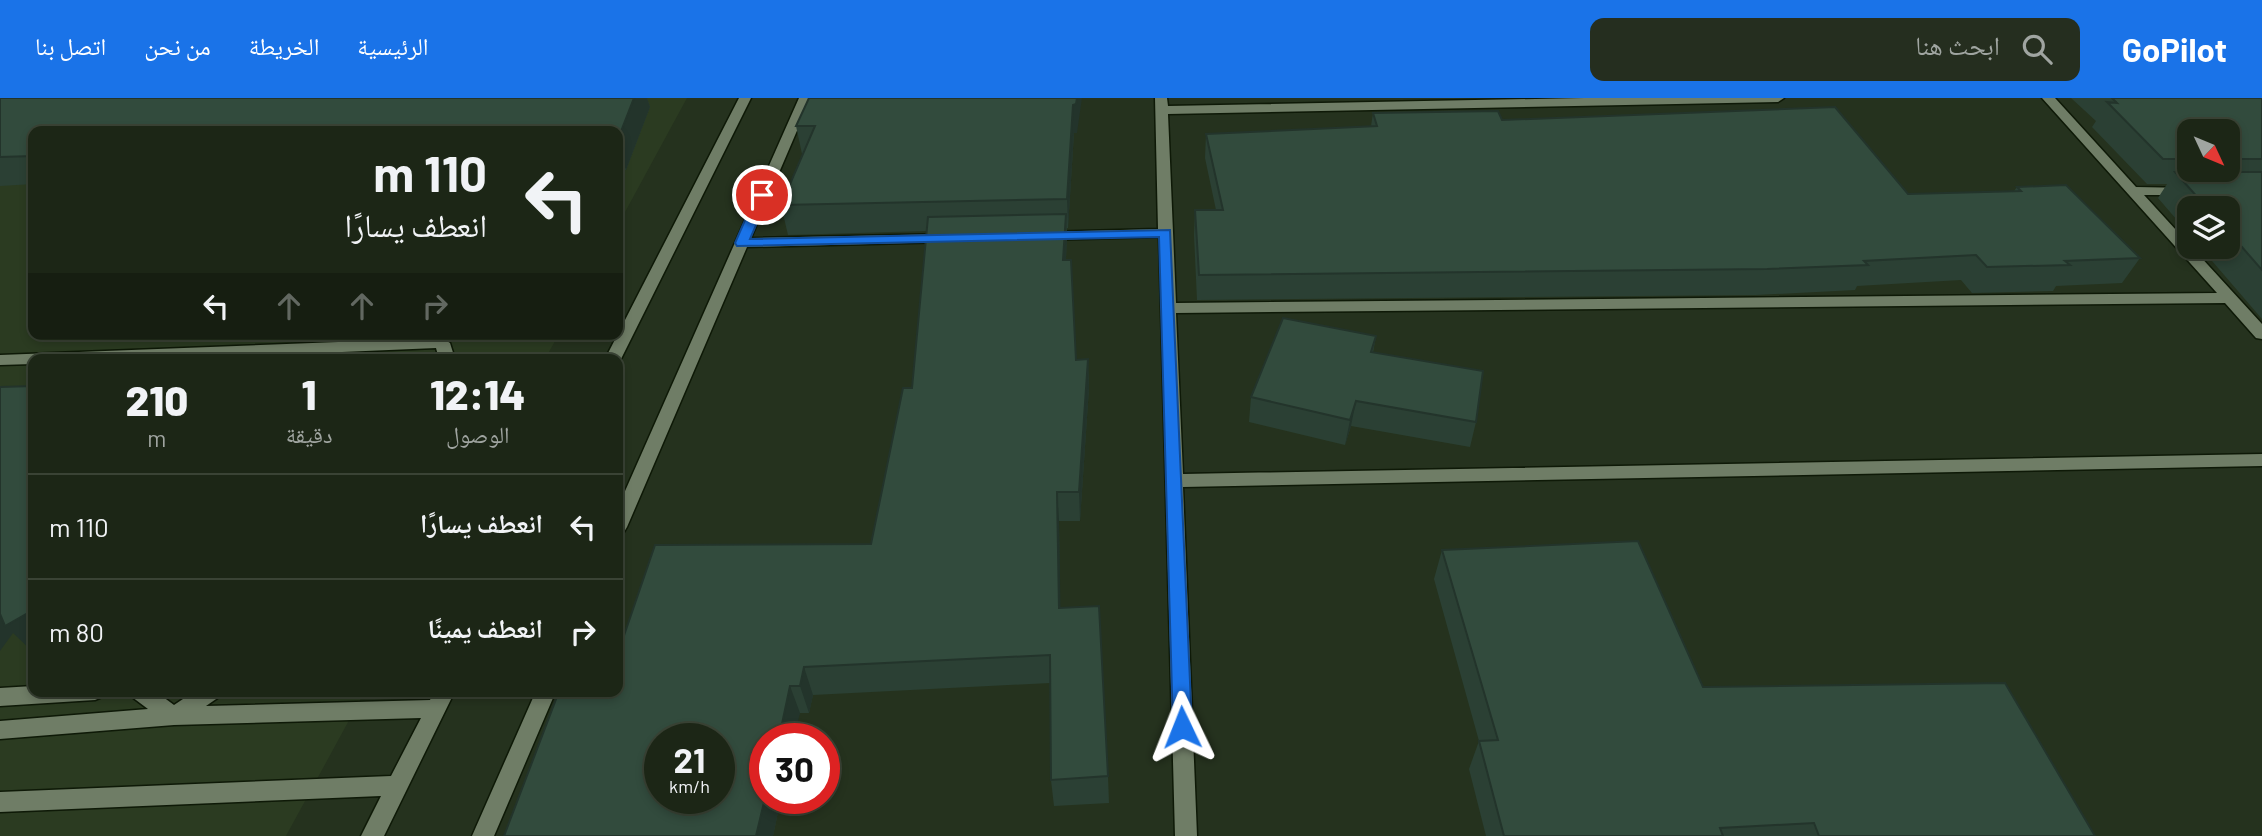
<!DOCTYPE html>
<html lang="ar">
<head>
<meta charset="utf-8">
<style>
  body { margin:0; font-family:Barlow,"Noto Naskh Arabic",sans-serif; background:#252e1f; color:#f1f3f6; direction:rtl; height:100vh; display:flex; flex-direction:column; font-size:26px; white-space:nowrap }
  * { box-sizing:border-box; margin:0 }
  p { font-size:23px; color:#a0a5a1 }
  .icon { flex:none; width:38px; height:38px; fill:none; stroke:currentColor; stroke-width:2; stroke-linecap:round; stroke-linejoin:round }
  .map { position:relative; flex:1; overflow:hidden; direction:ltr }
  .panel { position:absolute; left:28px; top:256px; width:595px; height:343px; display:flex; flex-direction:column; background:#1c2616; border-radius:14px; box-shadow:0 4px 10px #0003,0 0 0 2px #3a4335; direction:rtl }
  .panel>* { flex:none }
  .banner { position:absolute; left:28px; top:28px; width:595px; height:214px; border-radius:14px; box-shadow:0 4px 10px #0003,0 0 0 2px #3a4335; direction:rtl; background:#1c2616; color:#f1f3f6; overflow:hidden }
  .needle { width:46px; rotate:134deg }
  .fabs { position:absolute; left:2177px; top:21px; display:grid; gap:14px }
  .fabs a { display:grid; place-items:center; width:63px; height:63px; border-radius:14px; background:#1c2616; box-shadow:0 4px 10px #0003,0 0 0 2px #3a4335; font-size:35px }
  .speed { position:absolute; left:644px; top:625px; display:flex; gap:14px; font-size:35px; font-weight:700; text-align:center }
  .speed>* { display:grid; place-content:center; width:91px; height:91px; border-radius:50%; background:#1c2616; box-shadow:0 4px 10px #0003,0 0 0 2px #3a4335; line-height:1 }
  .speed small { font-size:18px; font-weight:400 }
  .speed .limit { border:10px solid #d22; background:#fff; color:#111 }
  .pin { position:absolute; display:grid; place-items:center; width:60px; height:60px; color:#fff; margin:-30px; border:4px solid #fff; border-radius:50%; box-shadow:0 2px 7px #0007 }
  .me { position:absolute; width:77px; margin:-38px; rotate:358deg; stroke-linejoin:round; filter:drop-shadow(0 0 5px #0008) }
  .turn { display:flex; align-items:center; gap:24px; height:147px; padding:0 21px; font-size:32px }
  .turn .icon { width:91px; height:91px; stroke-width:2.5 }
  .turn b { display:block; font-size:49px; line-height:60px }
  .lanes { display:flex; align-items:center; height:66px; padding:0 21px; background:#0003; justify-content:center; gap:35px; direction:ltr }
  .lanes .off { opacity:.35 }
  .eta { display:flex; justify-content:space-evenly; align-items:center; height:119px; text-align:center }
  .eta b { font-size:42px; font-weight:800; line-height:49px }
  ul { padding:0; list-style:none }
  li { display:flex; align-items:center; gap:21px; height:105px; padding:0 21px; border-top:2px solid #3a4335 }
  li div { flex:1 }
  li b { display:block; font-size:26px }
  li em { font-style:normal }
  header { display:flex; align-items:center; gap:42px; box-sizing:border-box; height:98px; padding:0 35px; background:#1a73e8; color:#fff }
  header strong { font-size:33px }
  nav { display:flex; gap:38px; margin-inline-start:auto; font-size:24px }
  .search { width:490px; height:63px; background:#252e1f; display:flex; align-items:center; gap:18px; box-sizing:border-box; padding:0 24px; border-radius:14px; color:#a0a5a1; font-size:26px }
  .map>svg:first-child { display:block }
</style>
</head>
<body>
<header>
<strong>GoPilot</strong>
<div class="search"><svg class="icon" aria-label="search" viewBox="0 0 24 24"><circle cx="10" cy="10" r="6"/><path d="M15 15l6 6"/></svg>ابحث هنا</div>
<nav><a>الرئيسية</a><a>الخريطة</a><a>من نحن</a><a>اتصل بنا</a></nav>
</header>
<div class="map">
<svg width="2262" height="738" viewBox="0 0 2262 738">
  <rect width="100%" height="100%" fill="#25321e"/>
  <path fill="#2b3b21" d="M0,0H687L618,127V33H33V236H559L545,261H33V593H365L286,738H0Z"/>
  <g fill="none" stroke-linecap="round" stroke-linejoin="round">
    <defs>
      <path id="minor" d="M739,0H751L621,261L618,265V261H605Z
        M799,0H811L751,140L948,136L955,140L948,144L747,149L627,429L624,434L618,436V409Z
        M1155,0H1167L1168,8L1584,0H1784L1778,4L1168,16L1176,205L2217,195L2042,0H2055L2136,89L2190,90V96L2185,97H2144L2262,226V241L2256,240L2225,205L1176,215L1183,376L2262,356V368L1183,389L1197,738H1175L1159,139L1043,142L1036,138L1043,134L1158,131Z
        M442,240L450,245L455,261H439L436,250L180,261H33V266L0,267V257Z
        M33,588V593H105L102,599L95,602L0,608V590Z
        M129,593H155L174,607L195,593H222L219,599L206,608L430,602L434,593H455L384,738H361L381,698L0,714V694L391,678L421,620L174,627L0,641V623L148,611L132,599Z
        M536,593H556L494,738H472Z"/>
    </defs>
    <use href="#minor" stroke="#0e1907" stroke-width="3"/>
    <use href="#minor" fill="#6f7d66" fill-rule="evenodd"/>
  </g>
  <path fill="#2b4034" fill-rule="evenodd" d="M0,0H647L650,9L626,72L618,73V33H33V86L0,88Z
    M2071,0H2262V221L2200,149H2228V110H2189V136L2158,100L2167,86H2147L2092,29L2096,23ZM2189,33H2228V72H2189Z
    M1373,15L1502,22L1908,96L2014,93L2017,89L2140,160L2122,185L2056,188L2053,193L1972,195L1961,182L1857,188L1855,192L1756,197L1197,202L1194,137L1195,112H1216L1205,60L1206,36L1371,28Z
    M796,28L1077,35H1074L1068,130H1067L1066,162L1076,262L1088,261L1089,290L1080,423H1059L1060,510L1108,678L1109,705L1054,708L1051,682L1050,585L813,597L809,615H800L765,700H781L773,738L604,596L871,446L912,290L927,133L788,137L781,107L803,56H802Z
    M1376,238L1373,255L1476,324L1470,349L1351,328L1345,347L1249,324L1251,299Z
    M1442,452L1703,589L2095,738H1486L1469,671L1479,643L1434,481Z"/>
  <path fill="#23342b" d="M634,0H647L650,9L626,72L618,48V41Z
    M1077,0H1082L1077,35H1074L1068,130L1067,101L1073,7Z
    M1066,116L1067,144L1064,190L1063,162Z
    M1088,261L1089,290L1080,423L1079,394Z
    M1356,303L1351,328L1345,347L1350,322Z
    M1057,394L1059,423L1061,538L1059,510Z
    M0,499L33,512V554L13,535L0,553Z
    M804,569L813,597L809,615L800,588Z
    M790,588L800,615L794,640H779Z
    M765,700H781L773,738H756Z"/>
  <path fill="#324b3d" stroke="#23342b" stroke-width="2" fill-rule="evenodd" d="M0,0H634L618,41V33H33V58L0,59Z
    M809,0H1077L1076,6L1073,7L1067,101L781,107L815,28H796Z
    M2112,0H2262V61H2228V33H2189V61H2163L2107,4L2117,5Z
    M1835,9L1908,96L2021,93L2017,89L2066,87L2140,160L2065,163L2070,167L1987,169L1976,157L1864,163L1868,167L1767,171L1199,177L1195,112H1223L1206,36L1377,28L1373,15L1498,13L1502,22Z
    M2175,74H2262V172L2228,133V110H2207Z
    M1066,116L1063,162H1071L1076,262L1088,261L1079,394H1057L1059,510L1099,508L1108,678L1051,682L1050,557L804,569L800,588H790L779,640H765V700L756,738H504L558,596H604L605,593H618V555L655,447L871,446L903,290H912L928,119ZM660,640H719V700H660Z
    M1283,220L1376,238L1371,254L1483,273L1476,324L1356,303L1350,322L1251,299Z
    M33,288V512L5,528L0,516V289Z
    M1638,443L1703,589L2005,585L2095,738H1819L1814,725L1720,730L1723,738H1504L1479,643L1498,642L1442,452Z"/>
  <path fill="#1a73e8" stroke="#114b97" stroke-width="2" d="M762,93L769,97L750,141L1170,132L1192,629L1189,635L1182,637L1175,635L1173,629L1159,139L737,148L735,145L756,97Z"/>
</svg>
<div class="fabs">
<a><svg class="needle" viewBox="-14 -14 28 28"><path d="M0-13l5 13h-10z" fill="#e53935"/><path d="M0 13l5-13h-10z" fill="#a0a5a1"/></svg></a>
<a><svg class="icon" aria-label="layers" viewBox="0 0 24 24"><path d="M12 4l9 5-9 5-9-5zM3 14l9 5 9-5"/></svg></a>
</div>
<div class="speed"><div>21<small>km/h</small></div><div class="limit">30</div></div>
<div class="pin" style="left:762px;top:97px;background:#d93025"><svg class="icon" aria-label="arrive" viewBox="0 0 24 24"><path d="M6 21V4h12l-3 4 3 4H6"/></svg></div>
<svg class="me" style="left:1182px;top:629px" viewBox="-20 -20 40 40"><path d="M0-17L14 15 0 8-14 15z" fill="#1a73e8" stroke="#fff" stroke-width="4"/></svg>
<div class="banner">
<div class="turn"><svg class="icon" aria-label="left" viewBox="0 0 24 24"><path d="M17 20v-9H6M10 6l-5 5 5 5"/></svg><div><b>110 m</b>انعطف يسارًا</div></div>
<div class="lanes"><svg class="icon" aria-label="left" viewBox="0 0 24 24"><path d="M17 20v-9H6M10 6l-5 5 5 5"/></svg><svg class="icon off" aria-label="ahead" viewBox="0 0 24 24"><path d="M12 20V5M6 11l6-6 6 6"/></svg><svg class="icon off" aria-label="ahead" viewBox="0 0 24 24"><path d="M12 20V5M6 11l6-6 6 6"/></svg><svg class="icon off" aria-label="right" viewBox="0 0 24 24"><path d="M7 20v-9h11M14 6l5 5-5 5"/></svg></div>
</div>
<section class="panel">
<div class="eta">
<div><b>12:14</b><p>الوصول</p></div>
<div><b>1</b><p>دقيقة</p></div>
<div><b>210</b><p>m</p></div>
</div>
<ul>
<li><svg class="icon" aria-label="left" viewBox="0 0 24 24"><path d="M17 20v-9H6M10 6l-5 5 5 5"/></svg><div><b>انعطف يسارًا</b></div><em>110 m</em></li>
<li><svg class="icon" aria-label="right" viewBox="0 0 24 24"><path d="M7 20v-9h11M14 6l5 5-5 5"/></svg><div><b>انعطف يمينًا</b></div><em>80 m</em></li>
</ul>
</section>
</div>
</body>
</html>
